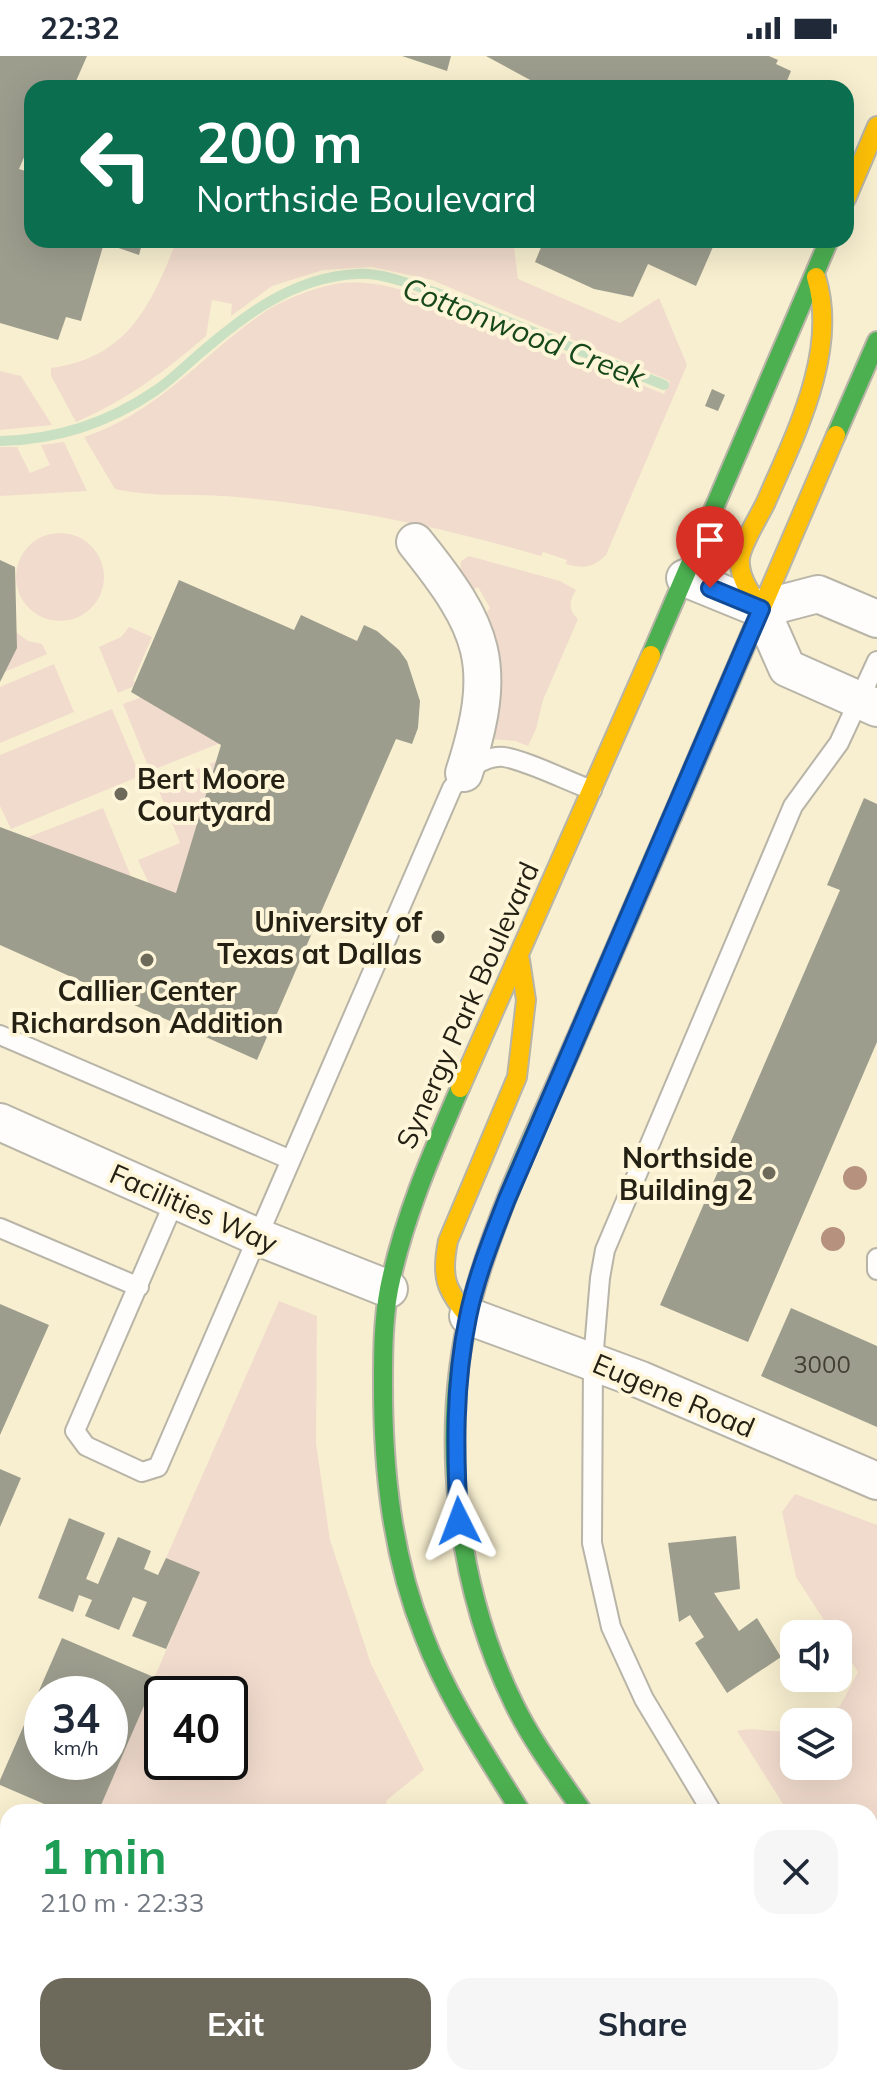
<!DOCTYPE html>
<html lang="en">
<head>
<meta charset="utf-8">
<style>
  body { margin:0; font-family:Mulish,sans-serif; background:#f6f6f7; color:#1f2937; height:100vh; display:flex; flex-direction:column; font-size:30px; white-space:nowrap }
  * { box-sizing:border-box; margin:0 }
  p { font-size:26px; color:#747a83 }
  .icon { flex:none; width:44px; height:44px; fill:none; stroke:currentColor; stroke-width:2; stroke-linecap:round; stroke-linejoin:round }
  .map { position:relative; flex:1; overflow:hidden }
  .side { position:absolute; left:0px; top:1748px; width:878px; height:282px; display:flex; flex-direction:column; background:#fff; border-radius:24px 24px 0 0; box-shadow:0 8px 32px #0002 }
  .side>* { flex:none }
  .hud { position:absolute; left:24px; top:24px; width:830px; height:168px; border-radius:24px; box-shadow:0 8px 32px #0002; background:#0b6e4f; color:#fff; overflow:hidden }
  .controls { position:absolute; left:780px; top:1564px; display:grid; gap:16px }
  .controls a { display:grid; place-items:center; width:72px; height:72px; border-radius:16px; background:#fff; box-shadow:0 8px 32px #0002; font-size:40px }
  .speed { position:absolute; left:24px; top:1620px; display:flex; gap:16px; font-size:40px; font-weight:700; text-align:center }
  .speed>* { display:grid; place-content:center; width:104px; height:104px; border-radius:50%; background:#fff; box-shadow:0 8px 32px #0002; line-height:1 }
  .speed small { font-size:20px; font-weight:400 }
  .speed .limit { border:4px solid #111; border-radius:12px; background:#fff; color:#111 }
  .pin { position:absolute; display:grid; place-items:center; width:68px; height:68px; color:#fff; margin:-82px -34px; border-radius:50% 50% 50% 0; rotate:-45deg; box-shadow:0 0 8px #0007 }
  .pin .icon { rotate:45deg }
  .me { position:absolute; width:88px; margin:-44px; rotate:357deg; stroke-linejoin:round; filter:drop-shadow(0 0 6px #0008) }
  .turn { display:flex; align-items:center; gap:28px; height:168px; padding:0 40px; font-size:36px }
  .turn .icon { width:104px; height:104px; stroke-width:2.5 }
  .turn b { display:block; font-size:56px; line-height:68px }
  .round { display:grid; place-items:center; flex:none; width:84px; height:84px; border-radius:24px; background:#f6f6f7 }
  .headline { display:flex; align-items:center; justify-content:space-between; height:136px; padding:0 40px }
  h1 { font-size:48px; font-weight:700; line-height:60px; color:#1e9e55 }
  .action { display:flex; gap:16px; margin-top:auto; padding:16px 40px }
  .action a { flex:1; height:92px; border-radius:24px; background:#6e6a5b; color:#fff; font-size:32px; font-weight:700; line-height:92px; text-align:center }
  .action a+a { background:#f6f6f7; color:#1f2937 }
  .status { display:flex; justify-content:space-between; align-items:center; height:56px; padding:0 40px; background:#fff; direction:ltr }
  .status svg { height:22px; fill:currentColor }
  .map>svg:first-child { display:block }
</style>
</head>
<body>
<div class="status"><b>22:32</b><svg viewBox="0 0 49 12"><path d="M0 12V9h3v3zM5 12V6h3v6zM10 12V3h3v9zM15 12V0h3v12zM26 1h20v11H26zM47 4h2v5h-2z"/></svg></div>
<div class="map">
<svg width="877" height="2029" viewBox="0 0 877 2029">
  <rect width="100%" height="100%" fill="#f7f2e2"/>
  <path fill="#f8efd0" fill-rule="evenodd" d="M0,0H877V2029H0ZM32,32H846V184H32ZM794,1578H838V1622H794ZM42,1638H110V1706H42ZM162,1638H230V1706H162ZM794,1666H838V1710H794ZM8,1756H870V2022H8Z"/>
  <path fill="#f1dbcd" fill-rule="evenodd" d="M177,184H513L518,223L620,267L659,242L687,309L606,499C592,512 584,513 566,508L567,504L543,496L541,500C442,471 339,450 236,441C196,437 154,442 115,433L84,381C159,356 201,300 263,257C282,244 320,229 343,227C395,222 458,255 505,274C558,295 611,317 664,338L670,325L432,224L372,211L323,214L272,230L231,260L232,248L212,244L206,280C164,316 127,344 76,366L51,320V312C128,302 151,249 177,184Z
    M0,315L21,320L52,369L0,374Z
    M64,386L87,435L0,440V391H17L30,417L50,409L41,389Z
    M16 521a44 44 0 1 1 88 0a44 44 0 1 1-88 0Z
    M469,500L560,525L576,534C569,545 568,554 578,563L543,644L536,673L528,690L515,685L491,683C503,636 506,602 487,556L490,552L478,531L474,533L460,516L461,505Z
    M4,567L28,585L42,588L47,598L0,618Z
    M129,571L152,581L133,625L139,628L118,637L99,591L121,581Z
    M54,608L74,656L0,687V631Z
    M156,636L248,676L150,715L123,648Z
    M112,653L140,720L11,773L0,750V699Z
    M253,690L181,857L158,847L138,804L180,787L157,730Z
    M103,752L139,840L16,786Z
    M279,1245L317,1260L316,1387L330,1484L371,1608L424,1714L387,1744L383,1756H98L199,1516L166,1502ZM162,1638H230V1706H162Z
    M795,1438L877,1469V1812H870V1756H788L737,1675C760,1669 774,1681 794,1671V1710H838V1666H806L840,1650L858,1616L838,1585V1578H833L796,1521L782,1456Z
    M388,2022H591L595,2029H377Z"/>
  <g fill="none" stroke-linecap="round" stroke-linejoin="round">
    <path stroke="#cae0c2" stroke-width="10" d="M0,385C57,384 108,367 155,335C170,325 183,312 197,300C243,260 293,221 357,218C382,216 416,230 440,238L664,329"/>
  </g>
  <path fill="#9d9d8e" fill-rule="evenodd" d="M0,0H87L73,32H32V83L19,113L32,117V184H143L139,199L104,187L81,265L66,261L58,284L0,267Z
    M402,0H451L447,15Z
    M486,0H769L778,4L776,8L791,15L784,32H545Z
    M544,184H716L696,230L648,208L633,241L594,233L535,206Z
    M712,333L725,339L718,355L705,350Z
    M0,504L15,511L17,592L0,626Z
    M179,524L294,574L301,559L357,585L364,569L377,575L399,594L407,605L420,645L418,672L412,688L396,683L257,1004L0,889V771L176,837L221,689L131,636Z
    M864,742L877,748V986L748,1286L660,1249L840,834L827,829Z
    M0,1248L49,1269L0,1379Z
    M791,1252L877,1290V1371L761,1320Z
    M0,1413L21,1422L0,1471Z
    M69,1462L105,1477L86,1523L98,1528L118,1481L151,1495L144,1513L158,1519L166,1502L200,1516L166,1593L132,1580L147,1546L133,1541L119,1574L85,1560L92,1544L79,1539L73,1556L38,1542Z
    M736,1480L740,1533L714,1537L739,1575L757,1562L781,1601L727,1637L695,1587L704,1581L690,1559L679,1566L668,1487Z
    M62,1582L156,1622L98,1756H63L0,1729V1724ZM42,1638H110V1706H42Z
    M8,1800V1905L0,1907V1802Z"/>
  <g fill="none" stroke-linecap="round" stroke-linejoin="round">
    <defs>
      <path id="lane" d="M0,979L291,1104
        M175,1144L75,1375L86,1390L142,1416L158,1411L452,732C464,717 482,699 504,701C528,705 567,725 592,734
        M0,1172L139,1231
        M877,1202V1214
        M712,1756L644,1643L611,1571L592,1487L593,1305L600,1222L605,1194L793,750L839,687L877,605
        M870,2005L877,2016"/>
      <path id="street" d="M415,486C485,573 499,608 464,717
        M685,522L761,553L818,538L877,563
        M761,553L787,612L877,652
        M0,1066L258,1181L389,1233
        M468,1260L641,1324L877,1425
        M870,1920L877,1916"/>
      <path id="fast" d="M836,379L877,285
        M651,599L829,184
        M575,985C538,1070 496,1155 472,1245C438,1376 455,1527 514,1648C533,1687 559,1721 583,1756
        M460,1032C432,1097 403,1163 389,1233C383,1265 383,1297 383,1330C383,1416 392,1500 424,1580C448,1643 486,1699 521,1756
        M689,2022L694,2029
        M308,2029L319,2022"/>
      <path id="slow" d="M846,143L877,70
        M761,553C752,539 738,521 740,502C742,487 759,461 766,446C795,379 839,295 816,221
        M672,761L836,379
        M460,1032L651,599
        M468,1260C445,1233 441,1220 448,1185L517,1021L526,944L520,904
        M751,2022L756,2029
        M98,2029L125,2022"/>
      <path id="jam" d="M575,985L672,761"/>
    </defs>
    <use href="#lane" stroke="#b8b4a7" stroke-width="22"/>
    <use href="#street" stroke="#b8b4a7" stroke-width="40"/>
    <use href="#fast" stroke="#b8b4a7" stroke-width="22"/>
    <use href="#slow" stroke="#b8b4a7" stroke-width="22"/>
    <use href="#jam" stroke="#b8b4a7" stroke-width="22"/>
    <use href="#lane" stroke="#fefdfb" stroke-width="18"/>
    <use href="#street" stroke="#fefdfb" stroke-width="36"/>
    <use href="#fast" stroke="#4caf50" stroke-width="18"/>
    <use href="#slow" stroke="#ffc107" stroke-width="18"/>
    <use href="#jam" stroke="#c62828" stroke-width="18"/>
  </g>
  <g fill="#b6927e">
    <circle cx="855" cy="1122" r="12"/>
    <circle cx="833" cy="1183" r="12"/>
  </g>
  <g fill="none" stroke-linecap="round" stroke-linejoin="round">
    <defs>
      <path id="route" d="M459,1465C455,1396 454,1328 468,1261C476,1221 492,1182 507,1143L761,553L710,532"/>
    </defs>
    <use href="#route" stroke="#114b97" stroke-width="20"/>
    <use href="#route" stroke="#1a73e8" stroke-width="14"/>
  </g>
  <g fill="#6e6a5b" stroke="#fff6da" stroke-width="3">
    <circle cx="121" cy="738" r="8"/>
    <circle cx="438" cy="881" r="8"/>
    <circle cx="147" cy="904" r="8"/>
    <circle cx="769" cy="1117" r="8"/>
  </g>
  <g text-anchor="middle" dominant-baseline="central" stroke-width="8" stroke-linejoin="round" paint-order="stroke">
    <g font-size="24" fill="#423f32">
      <text x="822" y="1308">3000</text>
    </g>
    <g font-size="28" font-weight="bold" fill="#242013" stroke="#fff6da" text-anchor="end">
      <text x="137" y="722" text-anchor="start">Bert Moore<tspan x="137" dy="32">Courtyard</tspan></text>
      <text x="422" y="865">University of<tspan x="422" dy="32">Texas at Dallas</tspan></text>
      <text x="147" y="934" text-anchor="middle">Callier Center<tspan x="147" dy="32">Richardson Addition</tspan></text>
      <text x="753" y="1101">Northside<tspan x="753" dy="32">Building 2</tspan></text>
    </g>
    <g font-size="28" fill="#242013" stroke="#fff6da">
      <text transform="translate(467 949) rotate(-66)">Synergy Park Boulevard</text>
      <text transform="translate(194 1152) rotate(24)">Facilities Way</text>
      <text transform="translate(674 1339) rotate(23)">Eugene Road</text>
    </g>
    <g font-size="30" font-style="italic" fill="#17481b" stroke="#fff6da">
      <text transform="translate(524 276) rotate(21)">Cottonwood Creek</text>
    </g>
  </g>
</svg>
<div class="controls">
<a><svg class="icon" aria-label="sound" viewBox="0 0 24 24"><path d="M4 9h4l5-4v14l-5-4H4zM17 9q2 3 0 6"/></svg></a>
<a><svg class="icon" aria-label="layers" viewBox="0 0 24 24"><path d="M12 4l9 5-9 5-9-5zM3 14l9 5 9-5"/></svg></a>
</div>
<div class="speed"><div>34<small>km/h</small></div><div class="limit">40</div></div>
<div class="pin" style="left:710px;top:532px;background:#d93025"><svg class="icon" aria-label="arrive" viewBox="0 0 24 24"><path d="M6 21V4h12l-3 4 3 4H6"/></svg></div>
<svg class="me" style="left:459px;top:1465px" viewBox="-20 -20 40 40"><path d="M0-17L14 15 0 8-14 15z" fill="#1a73e8" stroke="#fff" stroke-width="4"/></svg>
<div class="hud">
<div class="turn"><svg class="icon" aria-label="left" viewBox="0 0 24 24"><path d="M17 20v-9H6M10 6l-5 5 5 5"/></svg><div><b>200 m</b>Northside Boulevard</div></div>
</div>
<section class="side">
<div class="headline"><div><h1>1 min</h1><p>210 m · 22:33</p></div><a class="round"><svg class="icon" aria-label="close" viewBox="0 0 24 24"><path d="M6 6l12 12M18 6L6 18"/></svg></a></div>
<div class="action"><a>Exit</a><a>Share</a></div>
</section>
</div>
</body>
</html>
